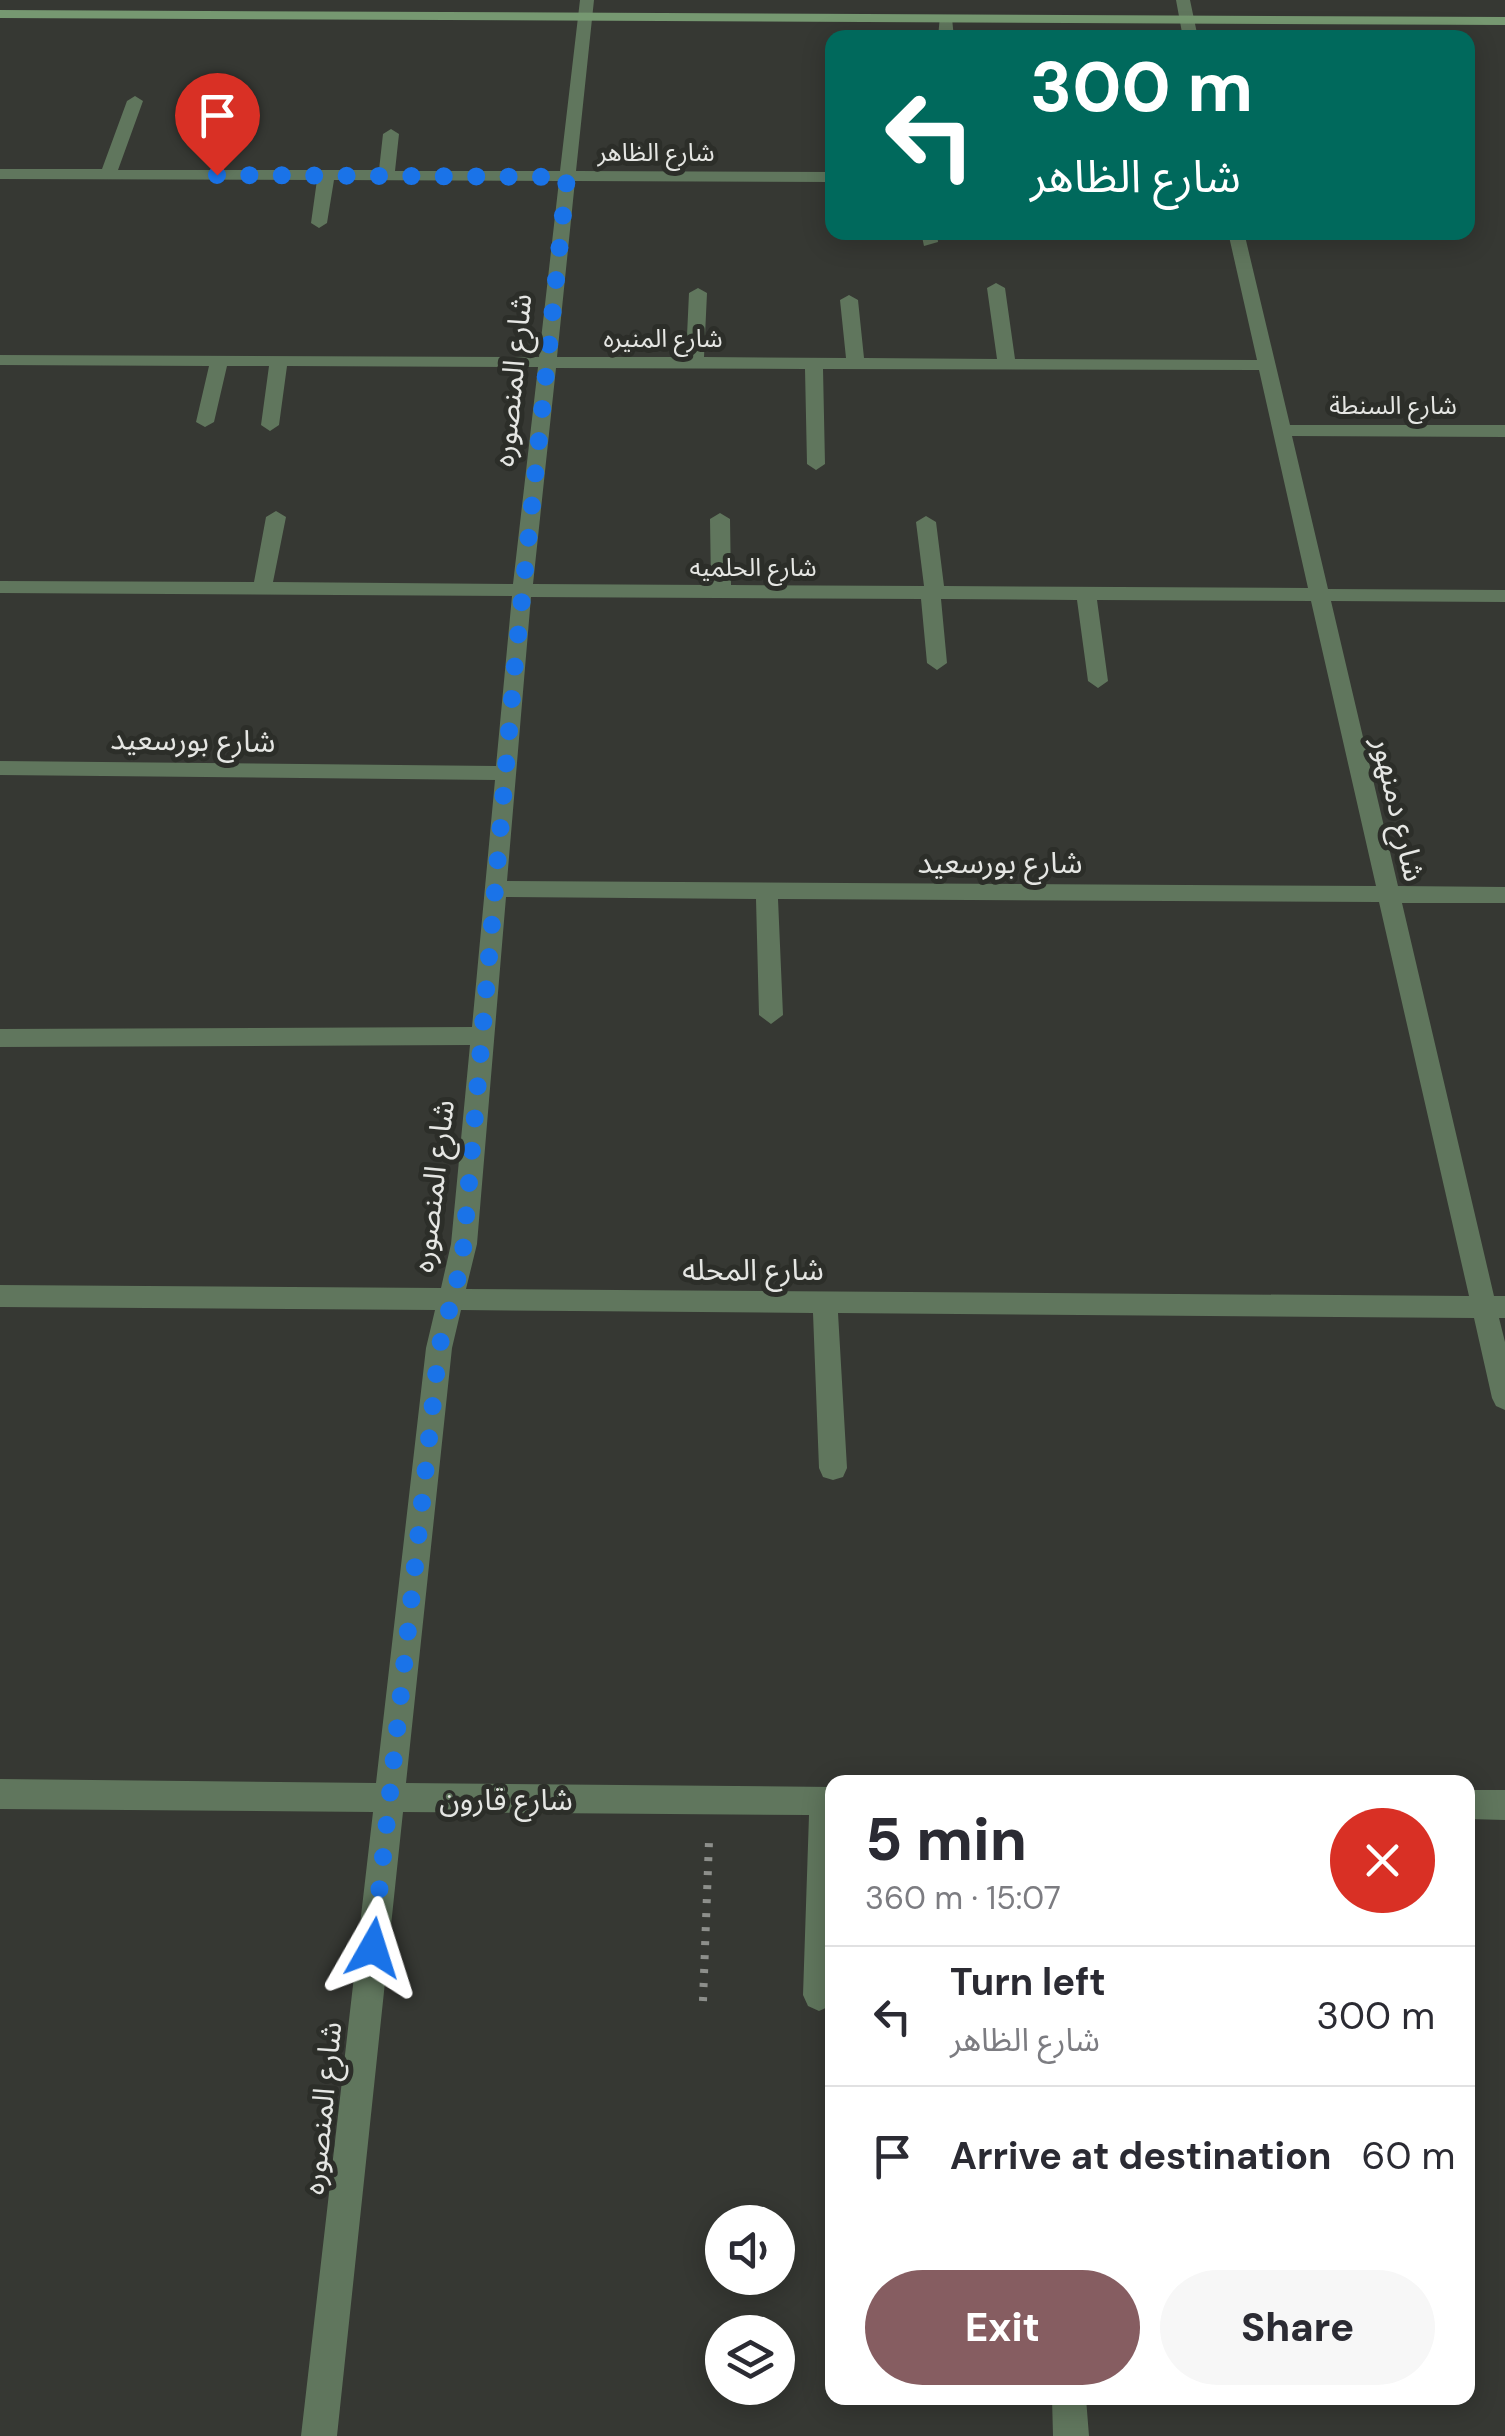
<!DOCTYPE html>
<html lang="en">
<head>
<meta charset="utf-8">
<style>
  body { margin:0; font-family:"DM Sans","Noto Sans Arabic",sans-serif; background:#f7f7f7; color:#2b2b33; height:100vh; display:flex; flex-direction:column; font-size:38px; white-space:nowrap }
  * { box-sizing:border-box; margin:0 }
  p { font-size:32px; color:#7c7c81 }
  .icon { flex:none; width:55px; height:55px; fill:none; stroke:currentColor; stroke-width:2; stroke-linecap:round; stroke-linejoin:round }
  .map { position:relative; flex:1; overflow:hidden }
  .details { position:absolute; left:825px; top:1775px; width:650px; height:630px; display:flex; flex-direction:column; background:#fff; border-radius:20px; box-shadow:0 5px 25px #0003 }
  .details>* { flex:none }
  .banner { position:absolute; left:825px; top:30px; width:650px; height:210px; border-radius:20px; box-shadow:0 5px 25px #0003; background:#00695c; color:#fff; overflow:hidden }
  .controls { position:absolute; left:705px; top:2205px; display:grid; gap:20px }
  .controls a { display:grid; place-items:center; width:90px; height:90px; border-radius:50%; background:#fff; box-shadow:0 5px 25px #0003; font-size:50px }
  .pin { position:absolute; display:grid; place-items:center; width:85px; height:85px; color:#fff; margin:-102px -42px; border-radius:50% 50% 50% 0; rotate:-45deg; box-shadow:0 0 10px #0007 }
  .pin .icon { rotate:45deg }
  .me { position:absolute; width:110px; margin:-55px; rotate:6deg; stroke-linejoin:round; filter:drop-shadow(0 0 8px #0008) }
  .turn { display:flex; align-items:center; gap:35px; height:210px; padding:0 40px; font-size:45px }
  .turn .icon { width:130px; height:130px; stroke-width:2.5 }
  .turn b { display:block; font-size:70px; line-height:85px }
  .round { display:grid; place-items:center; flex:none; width:105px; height:105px; border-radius:52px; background:#f7f7f7 }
  .headline { display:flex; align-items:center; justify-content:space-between; height:170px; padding:0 40px }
  h1 { font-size:60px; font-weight:800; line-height:75px }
  .primary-button { display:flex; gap:20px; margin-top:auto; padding:20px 40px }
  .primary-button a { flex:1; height:115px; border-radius:60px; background:#865d61; color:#fff; font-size:40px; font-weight:800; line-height:115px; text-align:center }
  .primary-button a+a { background:#f7f7f7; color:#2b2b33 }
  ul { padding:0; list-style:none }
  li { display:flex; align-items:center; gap:30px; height:140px; padding:0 40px; border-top:2px solid #e1e1e2 }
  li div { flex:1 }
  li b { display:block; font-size:38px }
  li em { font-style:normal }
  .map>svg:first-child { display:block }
</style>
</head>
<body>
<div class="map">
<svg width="1505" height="2436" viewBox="0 0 1505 2436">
  <rect width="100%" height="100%" fill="#363833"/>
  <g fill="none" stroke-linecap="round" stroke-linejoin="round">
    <path stroke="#8d8f8b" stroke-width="8" stroke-dasharray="4 10" stroke-linecap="butt" d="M703,2001L709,1841"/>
    <path fill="#60765d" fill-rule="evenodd" d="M580,0H594L576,171L832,172V182L575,181L557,357H686L689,293L698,288L707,293L704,357L846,358L840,300L849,295L858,300L864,358L997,359L987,288L996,283L1005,288L1015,359L1257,360L1228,232H1244L1290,425H1505V437L1292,436L1328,589L1505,590V602L1331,601L1398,886L1505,887V903H1402L1494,1296H1505V1318H1499L1505,1342V1410L1496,1406L1492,1398L1474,1318L838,1313L847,1468L843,1477L833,1480L823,1477L819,1468L813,1313L461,1310L452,1348L406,1783L832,1787V2000L830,2006L819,2011L808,2006L803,1995L809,1815L403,1812L337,2436H301L373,1812L0,1809V1779L376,1783L426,1348L435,1310L0,1307V1285L441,1288L451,1244L470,1045L0,1047V1029L472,1027L495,780L0,775V761L496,766L512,596L0,593V581L254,582L266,517L276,511L286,517L273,582L513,584L538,367L287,366L279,425L270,431L261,425L269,366H227L214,422L205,427L196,422L209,366L0,365V355L539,357L559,181L334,180L327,223L319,228L311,223L317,180L0,179V169H102L127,101L135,96L143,101L118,170H379L383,134L391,129L399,134L395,171H560ZM556,368L805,369L807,464L816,470L825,464L823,369L1259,370L1308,588L944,586L936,522L926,516L916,522L924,586L731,585L730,519L720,513L710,519L711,585L533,584ZM531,597L921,599L927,663L937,670L947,663L941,599L1077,600L1088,681L1098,688L1108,681L1097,600L1311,601L1376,886L507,881ZM506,897L756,899L759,1015L771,1024L783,1015L778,899L1379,902L1469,1296L466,1289L477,1244Z
      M1176,0H1190L1198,38H1183Z
      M940,15L952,18L954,38H938Z
      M921,232H937L938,242L924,246Z
      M1468,1790H1505V1820L1468,1819Z
      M1052,2398H1086L1089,2436H1053Z"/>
    <path fill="#769871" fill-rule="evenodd" d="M0,10L1505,17V25L0,18Z"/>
  </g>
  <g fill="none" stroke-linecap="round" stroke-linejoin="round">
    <path stroke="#1a73e8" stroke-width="18" stroke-dasharray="0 32.4" d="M217,175L567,177L515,664L462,1262L439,1348L373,1948"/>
  </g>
  <g text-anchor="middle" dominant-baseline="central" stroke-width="10" stroke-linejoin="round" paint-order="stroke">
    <g font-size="25" fill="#e5e6e3" stroke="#2c2e29">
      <text x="656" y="152">شارع الظاهر</text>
      <text x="663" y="338">شارع المنيره</text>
      <text x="1393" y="405">شارع السنطة</text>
      <text x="753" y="567">شارع الحلميه</text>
    </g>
    <g font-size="30" fill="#e5e6e3" stroke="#2c2e29">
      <text transform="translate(512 380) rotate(-84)">شارع المنصوره</text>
      <text transform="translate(193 740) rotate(1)">شارع بورسعيد</text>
      <text transform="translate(1399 809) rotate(77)">شارع دمنهور</text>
      <text x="1000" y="862">شارع بورسعيد</text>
      <text transform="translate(433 1186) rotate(-83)">شارع المنصوره</text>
      <text x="753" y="1269">شارع المحله</text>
      <text x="506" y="1799">شارع قارون</text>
      <text transform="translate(322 2108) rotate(-84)">شارع المنصوره</text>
    </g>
  </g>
</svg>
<div class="controls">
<a><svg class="icon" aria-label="sound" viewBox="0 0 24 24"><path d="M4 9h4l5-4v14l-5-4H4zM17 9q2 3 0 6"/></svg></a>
<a><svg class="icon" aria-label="layers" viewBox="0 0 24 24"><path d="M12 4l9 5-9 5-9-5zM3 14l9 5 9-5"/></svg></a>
</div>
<div class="pin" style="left:217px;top:175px;background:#d93025"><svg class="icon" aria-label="arrive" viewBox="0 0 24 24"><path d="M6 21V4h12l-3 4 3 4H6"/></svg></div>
<svg class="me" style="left:373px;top:1948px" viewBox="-20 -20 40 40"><path d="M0-17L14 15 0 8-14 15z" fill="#1a73e8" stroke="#fff" stroke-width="4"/></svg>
<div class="banner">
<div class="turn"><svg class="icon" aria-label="left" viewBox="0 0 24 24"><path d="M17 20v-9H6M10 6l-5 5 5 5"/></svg><div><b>300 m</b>شارع الظاهر</div></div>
</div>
<section class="details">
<div class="headline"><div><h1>5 min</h1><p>360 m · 15:07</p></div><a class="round" style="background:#d93025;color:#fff"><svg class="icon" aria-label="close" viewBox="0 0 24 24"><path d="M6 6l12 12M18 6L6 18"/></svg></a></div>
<ul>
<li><svg class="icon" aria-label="left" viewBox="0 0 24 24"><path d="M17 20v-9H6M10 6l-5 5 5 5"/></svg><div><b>Turn left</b><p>شارع الظاهر</p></div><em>300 m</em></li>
<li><svg class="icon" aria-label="arrive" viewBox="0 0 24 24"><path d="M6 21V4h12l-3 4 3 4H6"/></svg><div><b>Arrive at destination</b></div><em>60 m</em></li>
</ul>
<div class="primary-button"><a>Exit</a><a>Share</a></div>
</section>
</div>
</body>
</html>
